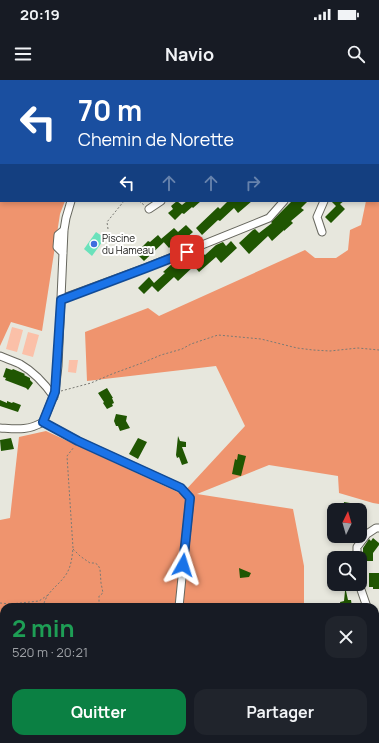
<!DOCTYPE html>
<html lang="fr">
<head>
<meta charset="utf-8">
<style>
  body { margin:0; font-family:Manrope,sans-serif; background:#20242c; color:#f1f3f6; height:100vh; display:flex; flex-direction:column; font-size:15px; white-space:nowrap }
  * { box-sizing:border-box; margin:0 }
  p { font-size:13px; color:#9ea1a6 }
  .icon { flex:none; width:22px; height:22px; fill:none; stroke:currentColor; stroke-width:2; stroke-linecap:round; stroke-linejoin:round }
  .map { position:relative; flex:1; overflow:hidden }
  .panel { position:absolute; left:0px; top:523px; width:379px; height:140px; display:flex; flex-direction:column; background:#171b24; border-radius:12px 12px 0 0; box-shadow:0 2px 6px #0003 }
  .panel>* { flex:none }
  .hud { position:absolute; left:0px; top:0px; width:379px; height:122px; box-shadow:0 2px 6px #0003; background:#1a4fa0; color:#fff; overflow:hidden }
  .needle { width:26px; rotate:5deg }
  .buttons { position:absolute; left:327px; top:423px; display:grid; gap:8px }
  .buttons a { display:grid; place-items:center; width:40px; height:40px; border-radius:8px; background:#171b24; box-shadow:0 2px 6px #0003; font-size:20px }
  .pin { position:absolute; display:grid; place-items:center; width:34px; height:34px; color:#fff; margin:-17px; border-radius:8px; box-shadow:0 2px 6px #0006 }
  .me { position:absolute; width:44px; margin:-22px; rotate:6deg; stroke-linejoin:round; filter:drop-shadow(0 0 3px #0008) }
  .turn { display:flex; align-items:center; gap:14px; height:84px; padding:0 12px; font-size:18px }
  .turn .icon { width:52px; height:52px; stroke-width:2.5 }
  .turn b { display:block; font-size:28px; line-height:34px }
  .lanes { display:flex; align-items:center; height:38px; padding:0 12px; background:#0003; justify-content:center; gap:20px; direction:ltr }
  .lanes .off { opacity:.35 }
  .round { display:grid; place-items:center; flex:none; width:42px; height:42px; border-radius:12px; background:#20242c }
  .head { display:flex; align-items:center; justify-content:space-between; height:68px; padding:0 12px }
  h1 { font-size:24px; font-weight:700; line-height:30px; color:#1e9e55 }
  .action { display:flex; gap:8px; margin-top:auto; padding:8px 12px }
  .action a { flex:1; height:46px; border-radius:12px; background:#0b8043; color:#fff; font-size:16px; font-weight:700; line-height:46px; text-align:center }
  .action a+a { background:#20242c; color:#f1f3f6 }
  .status { display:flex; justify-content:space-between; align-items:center; height:28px; padding:0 20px; background:#171b24; direction:ltr }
  .status svg { height:11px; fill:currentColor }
  header { display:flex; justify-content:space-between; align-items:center; height:52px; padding:0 12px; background:#171b24; font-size:18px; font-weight:700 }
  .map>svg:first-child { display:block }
</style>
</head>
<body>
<div class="status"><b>20:19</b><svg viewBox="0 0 49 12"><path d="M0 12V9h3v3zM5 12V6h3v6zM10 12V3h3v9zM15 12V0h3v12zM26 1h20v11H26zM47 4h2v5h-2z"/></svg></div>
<header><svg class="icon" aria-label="menu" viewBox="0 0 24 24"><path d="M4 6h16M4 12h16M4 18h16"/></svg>Navio<svg class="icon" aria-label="search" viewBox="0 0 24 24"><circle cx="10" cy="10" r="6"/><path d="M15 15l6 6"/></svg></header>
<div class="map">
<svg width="379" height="663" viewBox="0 0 379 663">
  <rect width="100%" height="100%" fill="#e7e7dd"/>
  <path fill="#fbc0a8" d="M12,247L23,250L17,272L6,269Z
    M28,252L39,255L33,277L22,274Z
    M69,280H78L76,293L68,292Z"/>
  <path fill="#ef946e" d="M0,0H148L147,1H1V121H65L60,134L42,251L11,242L0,266Z
    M379,100V424L373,423L339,413L338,396L269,385L197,414L293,429L304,486V527H4V659H327V663H0V440L10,438L19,357L46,351L182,414L245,346L216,286L87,301L85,252L148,228L159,236L305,170L315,178H336L348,170L350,150L361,145L366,121H378V101Z"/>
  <path fill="#6ae2bb" d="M96,152L105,158L92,176L84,169Z"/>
  <path fill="#205602" d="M177,121L182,125L187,121H201L193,128L192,127L184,134L182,133L175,140L168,133L173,129L171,126Z
    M228,121H252L238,133L234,128L220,141L218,140L202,155L196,148L218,127L220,129Z
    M292,121H308L301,128L304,130L291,141L293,143L284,151V150L272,161L268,156L249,174L239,163L253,150L255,149L259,153L272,143L271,142Z
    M331,121H344L340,124L345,129L331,143L325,137L336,126Z
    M186,145L193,152L185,159L182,156L169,168L161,159L174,148L178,152Z
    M158,155L164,162L144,181L136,173L148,161L150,162Z
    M231,161L237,168L221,183L216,177L199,192L194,186L178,201L174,197L158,212L152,206L144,214L138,208L149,197L154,203L165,193L163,192L174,182L179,180L183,184L196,173L200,171L205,175L216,165L223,162L226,166Z
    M6,288L12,290L13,289L25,294L24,295L30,298V300L33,303L28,310L26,308L5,300L6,298L3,297Z
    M107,308L113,318H112L114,323L112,324L113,326L107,329L103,323L104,322L98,313Z
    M0,320L7,323V321L12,323L13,322L21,325L18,332L0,326Z
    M116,334L127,336L126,341L130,348L120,351L118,346H116L114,341Z
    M178,356L180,361L186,362V367H182L188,383L182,385L179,377L177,378L176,375Z
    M11,358L14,369L1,371L0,360Z
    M138,358L147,362L138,379L129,374Z
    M238,374L246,376L241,396L232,394L235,379L237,380Z
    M344,422L356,424V430H343Z
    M373,458L379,463V465L373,473V481H364V473H363V468L369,459L371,461Z
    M239,488L251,493L249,497L240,498Z
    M369,493H379V509H373V507H369Z
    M345,511H346L348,520H351L352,527H341L340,522L344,521Z"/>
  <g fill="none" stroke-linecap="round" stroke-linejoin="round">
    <defs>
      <path id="minor" d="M187,0V1
        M289,0V1
        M159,1L160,0
        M222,1L223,0
        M352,1V0
        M149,129L161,121
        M322,152L317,137L324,121
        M63,173L57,167L58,155L64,150
        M61,219L145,188L269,138L284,121
        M0,276C7,279 14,281 20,284C34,292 45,304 54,317
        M43,342L78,361L181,408L190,418L179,527
        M43,342L55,312L58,286L64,150L66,138L71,121
        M0,348C16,349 28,351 43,342
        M357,478V467L367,454L376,448H379
        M359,504L367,527
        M375,540L379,547"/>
    </defs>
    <use href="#minor" stroke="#67675e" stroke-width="9"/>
    <path stroke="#7a7a74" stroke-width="1" stroke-dasharray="2 2" stroke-linecap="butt" d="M139,121L144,125
      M108,149L107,142L124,121
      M61,311L91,303L112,294L142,283L161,275L182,269L191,264L218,255L261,259L297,268L313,270L330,271L358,268L379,270
      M73,469L80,476L90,483H95L98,485L100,489L101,503L103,513L99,516V522L102,527
      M0,523L11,524L39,521L48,515
      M43,527C46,512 57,507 65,496C71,488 72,478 73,468L67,376L74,367
      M0,555L4,557
      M0,585L4,589
      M23,659L24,663
      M58,659V663
      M146,663L149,659"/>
    <use href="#minor" stroke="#fff" stroke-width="7"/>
  </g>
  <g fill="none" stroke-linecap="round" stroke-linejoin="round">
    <defs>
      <path id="route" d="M183,485L190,418L181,408L78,361L43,342L55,312L61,220L146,188L187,172"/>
    </defs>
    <use href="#route" stroke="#114b97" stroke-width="10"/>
    <use href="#route" stroke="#1a73e8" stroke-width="7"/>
  </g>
  <circle fill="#3f6dde" stroke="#fffffe" stroke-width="1.5" cx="94" cy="164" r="4"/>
  <g text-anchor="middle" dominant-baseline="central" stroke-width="4" stroke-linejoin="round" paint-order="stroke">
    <g font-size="10" fill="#151512" stroke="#fffffe" text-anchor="start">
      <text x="102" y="158">Piscine<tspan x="102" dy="12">du Hameau</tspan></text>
    </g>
  </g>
</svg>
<div class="buttons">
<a><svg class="needle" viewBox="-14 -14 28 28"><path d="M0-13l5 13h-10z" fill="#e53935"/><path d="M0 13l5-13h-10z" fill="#9ea1a6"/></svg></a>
<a><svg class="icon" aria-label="search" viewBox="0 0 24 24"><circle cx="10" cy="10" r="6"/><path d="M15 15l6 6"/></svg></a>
</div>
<div class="pin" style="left:187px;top:172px;background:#d93025"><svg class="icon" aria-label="arrive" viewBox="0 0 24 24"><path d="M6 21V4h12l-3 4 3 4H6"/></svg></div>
<svg class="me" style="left:183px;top:485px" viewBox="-20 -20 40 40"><path d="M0-17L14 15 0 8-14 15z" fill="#1a73e8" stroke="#fff" stroke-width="4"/></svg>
<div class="hud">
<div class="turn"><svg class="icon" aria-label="left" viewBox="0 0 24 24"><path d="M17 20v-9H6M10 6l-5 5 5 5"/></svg><div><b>70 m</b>Chemin de Norette</div></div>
<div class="lanes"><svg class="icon" aria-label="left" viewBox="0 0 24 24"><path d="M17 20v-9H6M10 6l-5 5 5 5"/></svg><svg class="icon off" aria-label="ahead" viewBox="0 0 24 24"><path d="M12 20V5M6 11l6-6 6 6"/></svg><svg class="icon off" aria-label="ahead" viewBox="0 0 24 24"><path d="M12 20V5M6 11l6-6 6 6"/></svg><svg class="icon off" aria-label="right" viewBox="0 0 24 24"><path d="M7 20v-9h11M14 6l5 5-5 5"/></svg></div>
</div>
<section class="panel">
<div class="head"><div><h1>2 min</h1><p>520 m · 20:21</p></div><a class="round"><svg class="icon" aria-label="close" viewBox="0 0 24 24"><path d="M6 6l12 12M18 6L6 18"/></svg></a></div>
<div class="action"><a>Quitter</a><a>Partager</a></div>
</section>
</div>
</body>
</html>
